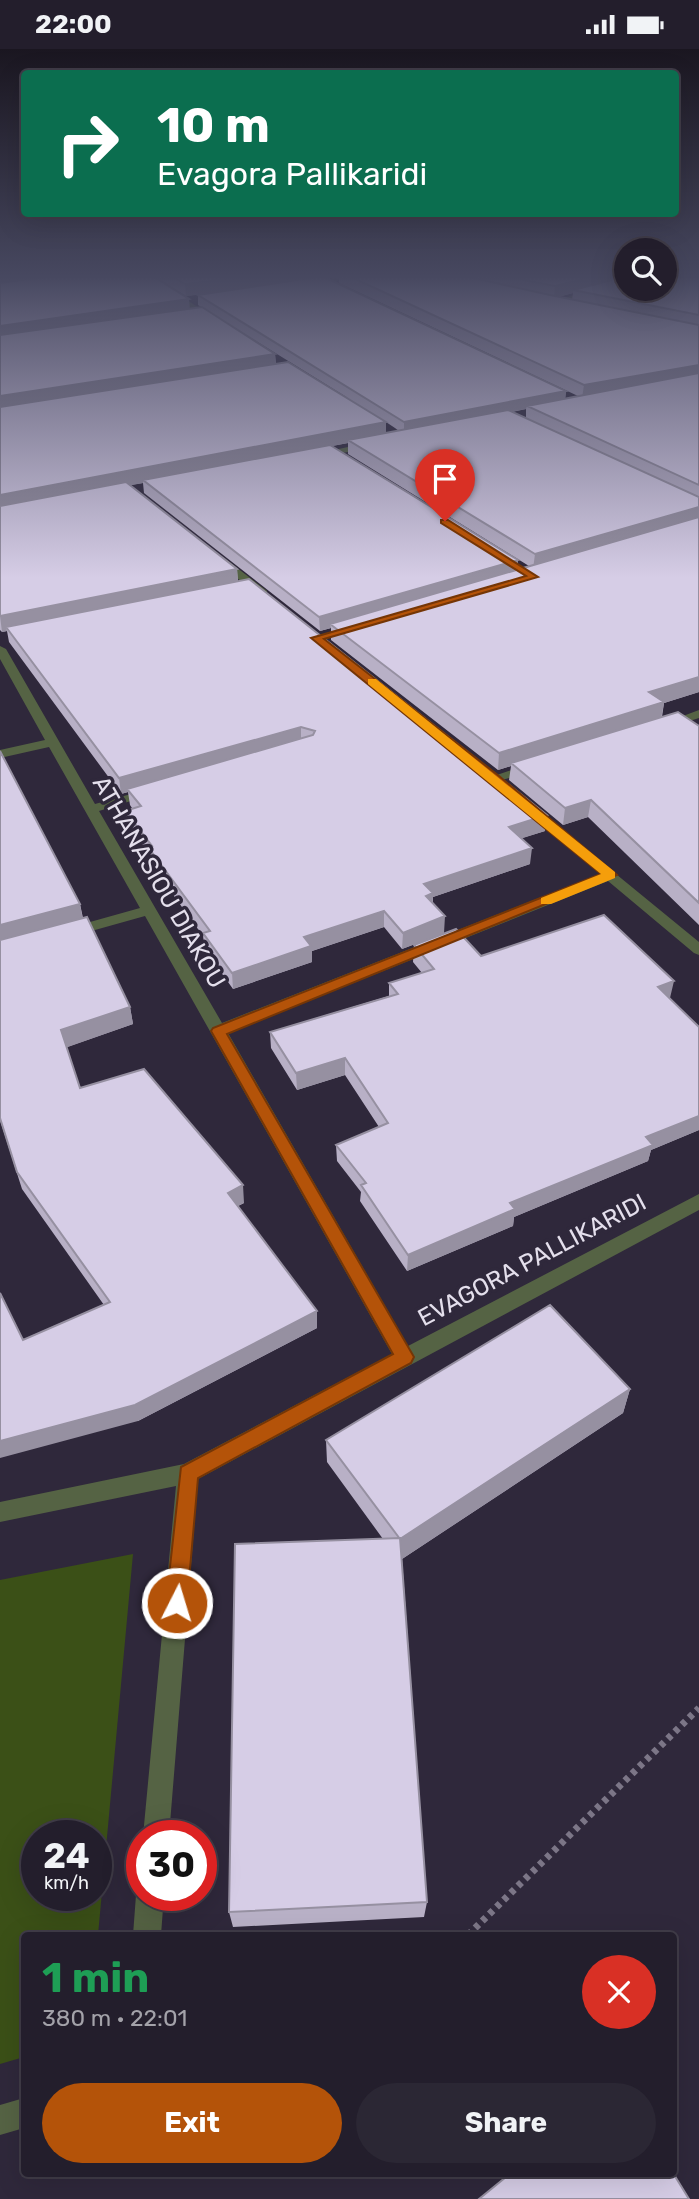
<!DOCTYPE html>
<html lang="en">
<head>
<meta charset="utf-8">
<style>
  body { margin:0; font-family:Rubik,sans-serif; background:#2b2734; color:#f1f3f6; height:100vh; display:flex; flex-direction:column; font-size:26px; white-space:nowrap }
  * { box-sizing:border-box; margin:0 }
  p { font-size:23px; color:#a3a2a9 }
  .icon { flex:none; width:38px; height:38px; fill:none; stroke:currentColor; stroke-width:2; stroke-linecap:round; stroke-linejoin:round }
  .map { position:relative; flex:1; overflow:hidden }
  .side { position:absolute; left:21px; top:1883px; width:656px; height:245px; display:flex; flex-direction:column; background:#231e2c; border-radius:7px; box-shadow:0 7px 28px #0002,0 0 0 2px #403c48 }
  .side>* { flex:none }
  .banner { position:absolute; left:21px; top:21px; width:658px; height:147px; border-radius:7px; box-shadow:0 7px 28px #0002,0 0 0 2px #403c48; background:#0b6e4f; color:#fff; overflow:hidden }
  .controls { position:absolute; left:614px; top:189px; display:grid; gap:14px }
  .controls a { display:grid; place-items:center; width:63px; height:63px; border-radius:50%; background:#231e2c; box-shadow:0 7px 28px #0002,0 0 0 2px #403c48; font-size:35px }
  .speed { position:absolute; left:21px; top:1771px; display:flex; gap:14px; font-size:35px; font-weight:700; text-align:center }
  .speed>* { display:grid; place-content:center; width:91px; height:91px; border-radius:50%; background:#231e2c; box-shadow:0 7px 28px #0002,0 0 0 2px #403c48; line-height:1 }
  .speed small { font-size:18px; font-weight:400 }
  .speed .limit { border:10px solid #d22; background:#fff; color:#111 }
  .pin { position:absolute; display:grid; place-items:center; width:60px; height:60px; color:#fff; margin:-72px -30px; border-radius:50% 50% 50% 0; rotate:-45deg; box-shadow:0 0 7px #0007 }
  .pin .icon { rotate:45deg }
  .me { position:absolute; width:77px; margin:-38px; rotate:5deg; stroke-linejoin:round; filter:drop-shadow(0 0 5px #0008) }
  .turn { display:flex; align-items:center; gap:24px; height:147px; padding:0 21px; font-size:32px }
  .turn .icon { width:91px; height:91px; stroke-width:2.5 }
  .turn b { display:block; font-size:49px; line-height:60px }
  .round { display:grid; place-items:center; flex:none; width:74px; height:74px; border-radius:37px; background:#2b2734 }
  .overview { display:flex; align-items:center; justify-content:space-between; height:119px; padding:0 21px }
  h1 { font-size:42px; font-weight:700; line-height:52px; color:#1e9e55 }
  .primary-button { display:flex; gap:14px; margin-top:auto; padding:14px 21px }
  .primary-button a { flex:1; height:80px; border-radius:42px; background:#b45309; color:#fff; font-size:28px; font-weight:700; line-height:80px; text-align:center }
  .primary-button a+a { background:#2b2734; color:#f1f3f6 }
  .status { display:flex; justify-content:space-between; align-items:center; height:49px; padding:0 35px; background:#231e2c; direction:ltr }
  .status svg { height:19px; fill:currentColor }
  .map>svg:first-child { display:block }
</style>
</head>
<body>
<div class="status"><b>22:00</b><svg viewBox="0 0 49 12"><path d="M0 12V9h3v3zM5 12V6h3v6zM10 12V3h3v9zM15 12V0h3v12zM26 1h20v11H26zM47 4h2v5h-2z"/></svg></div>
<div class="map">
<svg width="699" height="2150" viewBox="0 0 699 2150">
  <rect width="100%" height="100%" fill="#2f283b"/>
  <path fill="#3b5017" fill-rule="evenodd" d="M133,1505L98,1886H24V2008L0,2015V1531ZM37,1787H96V1846H37Z"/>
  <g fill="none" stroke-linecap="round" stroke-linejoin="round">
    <path stroke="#7c7687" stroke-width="7" stroke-dasharray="5 5" stroke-linecap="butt" d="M468,1886L699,1659"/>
    <path fill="#556344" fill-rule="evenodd" d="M142,228H150L220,272L213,274Z
      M340,228H356L308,237L305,235Z
      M626,232V236L550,256L546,254Z
      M371,393L374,398L316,409L311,406Z
      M215,508H223L267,542V546H259L215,512Z
      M353,576L357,577V581L316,592L310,589Z
      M0,597L6,600L95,755L149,740L156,744L99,762L222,974L600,825L523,760L521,757L528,753L699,893V906L694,904L608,832L228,984L408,1297L699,1145V1161L198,1430L169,1787H143L176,1437L0,1473V1453L184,1415L392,1305L145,867L70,888L62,883L65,880L140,859L49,698L0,709V701L45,691L0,610Z
      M699,661V669L665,680L659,676Z
      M532,714L539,718L537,721L495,733L488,729Z
      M142,1836V1846H164L161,1886H133L136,1846Z
      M24,2049V2079L0,2086V2056Z"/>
  </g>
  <path fill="#b8b0c6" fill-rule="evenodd" d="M0,228L190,260L275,305L276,315L348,349L198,256V246L205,245L186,247L155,228H336L326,229L566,342L565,350L578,347L339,234V228H699V643L664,654L662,668L699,677V876L588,768L563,776L509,731L511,717L498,721L331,591V579L320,582L144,444L143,434L130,436L237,520L238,533L545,782L522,789L530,815L433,848V854L444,884L402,900L384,878L312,902V913L233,940L205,901L203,887L150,814L149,806L127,778L125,762L132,759L130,756L128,743L121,745L9,593L7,582L2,583L0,581ZM573,244L572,251L558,248ZM526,360V369L512,363ZM386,373L395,379L399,382L386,384ZM348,394V405L529,517L517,521L518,511L332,397Z
    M80,855L83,869L130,958L133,975L67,998L80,1039L244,1154L238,1157L317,1262V1279L138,1372L23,1291L104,1256L22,1140L0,1071Z
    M414,896L481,907L670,949L699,978V1081L651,1101L648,1112L514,1168L513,1177L407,1222L360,1152L361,1143L337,1112L336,1096L379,1078L345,1026L297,1041L271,999L270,983L389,947V934L422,924L413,913Z
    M630,1340L623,1364L402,1510L427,1853L424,1868L233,1878L229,1863L383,1490L327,1413L326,1391Z"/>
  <path fill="#9690a1" d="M0,228H73L0,237Z
    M244,228H336L186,247L185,235Z
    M591,228H626L573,241V244L554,249L555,237Z
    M189,250L190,262L0,290V277Z
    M275,305L276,318L0,361V347Z
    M699,316V328L582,349L584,336Z
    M566,342L565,353L527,357L526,360L404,384V373Z
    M386,373V387L348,391V394L145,433L143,431V434L0,461V446Z
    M699,458V469L533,520L535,505Z
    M518,511L517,525L330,575L331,579L320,582L319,568Z
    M237,520L238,536L6,578L7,582L2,583L0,567Z
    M699,628V643L664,654L661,670L511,714V717L498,721L499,704L649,643Z
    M301,678V693L127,740L128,743L121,745L119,729Z
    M591,751L588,768L563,776L565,759Z
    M547,766L545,782L507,794L509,778Z
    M532,799L530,815L433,848L432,861L426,863L424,835Z
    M80,855L83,872L0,895V876Z
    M384,862V878L312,902V913L233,940L232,924L304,888Z
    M445,867L444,884L402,900L403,884Z
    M674,932L670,949L655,955L658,938Z
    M130,958L133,975L65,999L61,981Z
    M345,1009V1026L297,1041L296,1024Z
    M699,1067V1081L651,1101L648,1112L514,1168L513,1177L407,1222L408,1206L510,1154L646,1088Z
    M243,1136L244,1154L230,1161L228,1144Z
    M317,1262V1279L138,1372L0,1409V1392Z
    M630,1340L623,1364L399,1512L400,1490Z"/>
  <path fill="#d6cde6" stroke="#9690a1" stroke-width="2" d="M46,228H154L189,250L0,277V234Z
    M173,228H244L185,235Z
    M318,228H324L566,342L404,373L198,246Z
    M351,228H469L550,246L699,276V316L584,336Z
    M509,228H591L555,237Z
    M624,228H626V240H665V228H699V266L573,241Z
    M202,258L275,305L0,347V286Z
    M288,313L386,373L0,446V358Z
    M699,324V436L527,357Z
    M508,361L699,448V458L535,505L348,391Z
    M330,396L518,511L319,568L143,431Z
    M126,433L237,520L0,567V457Z
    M699,468V628L649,643L664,653L499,704L330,575Z
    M249,530L547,766L509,778L532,799L424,835L433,844L426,847L445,867L403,884L384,862L304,888L311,897L232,924L203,884L210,882L148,798L152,797L125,762L141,757L127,740L313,686L315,682L301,678L119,729L6,578Z
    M678,663L699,677V854L591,751L565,759L511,714Z
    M0,702L80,855L0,876Z
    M604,866L674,932L658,938L699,978V1067L646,1088L653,1096L510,1154L515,1160L408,1206L361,1136L366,1134L336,1096L388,1074L345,1009L296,1024L270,983L398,945L389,934L434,920L414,896L456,880L481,907Z
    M87,868L130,958L61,981L80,1039L144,1020L243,1136L228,1144L317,1262L135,1356L0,1392V1244L23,1291L110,1253L17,1123L0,1069V891Z
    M550,1256L630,1340L400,1490L326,1391Z
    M400,1489L427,1853L229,1863L235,1495Z
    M511,2124H673L689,2150H479Z"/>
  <linearGradient id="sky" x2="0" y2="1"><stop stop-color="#1a1620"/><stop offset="0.43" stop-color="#474860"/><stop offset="1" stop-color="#474860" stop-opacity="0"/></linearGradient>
  <rect width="699" height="529" fill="url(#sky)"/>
  <path fill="#b45309" stroke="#753606" stroke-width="2" d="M441,471H448L538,528L324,590L499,727L617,826L227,985L414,1308L411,1314L198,1429L187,1554L184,1561L177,1564L169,1561L166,1554L181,1418L393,1305L211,982L213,979L601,825L311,589L526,527L441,474Z"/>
  <path fill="#f59e0b" d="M368,630H376L615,823V829L551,855H541V849L601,825L368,635Z"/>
  <g text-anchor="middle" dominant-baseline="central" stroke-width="7" stroke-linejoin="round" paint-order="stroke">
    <g font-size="24" fill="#e4dfec" stroke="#2f283b">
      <text transform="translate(159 833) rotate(60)">ATHANASIOU DIAKOU</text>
      <text transform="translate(532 1211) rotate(-28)">EVAGORA PALLIKARIDI</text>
    </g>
  </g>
</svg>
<div class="controls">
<a><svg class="icon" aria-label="search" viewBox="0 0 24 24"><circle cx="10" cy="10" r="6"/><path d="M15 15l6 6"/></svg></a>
</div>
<div class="speed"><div>24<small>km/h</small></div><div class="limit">30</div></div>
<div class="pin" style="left:445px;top:472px;background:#d93025"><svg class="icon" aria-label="arrive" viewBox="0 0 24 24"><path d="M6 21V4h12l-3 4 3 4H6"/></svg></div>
<svg class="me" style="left:177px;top:1554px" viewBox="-20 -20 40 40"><circle r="17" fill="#b45309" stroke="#fff" stroke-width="3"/><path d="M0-11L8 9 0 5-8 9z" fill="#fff"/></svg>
<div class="banner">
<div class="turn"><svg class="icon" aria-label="right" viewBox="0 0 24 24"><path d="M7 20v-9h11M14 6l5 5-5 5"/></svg><div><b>10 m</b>Evagora Pallikaridi</div></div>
</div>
<section class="side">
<div class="overview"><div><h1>1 min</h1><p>380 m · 22:01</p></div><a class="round" style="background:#d93025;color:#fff"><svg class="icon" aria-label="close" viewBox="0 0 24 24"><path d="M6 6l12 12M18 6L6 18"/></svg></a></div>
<div class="primary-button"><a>Exit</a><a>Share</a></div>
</section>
</div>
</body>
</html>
